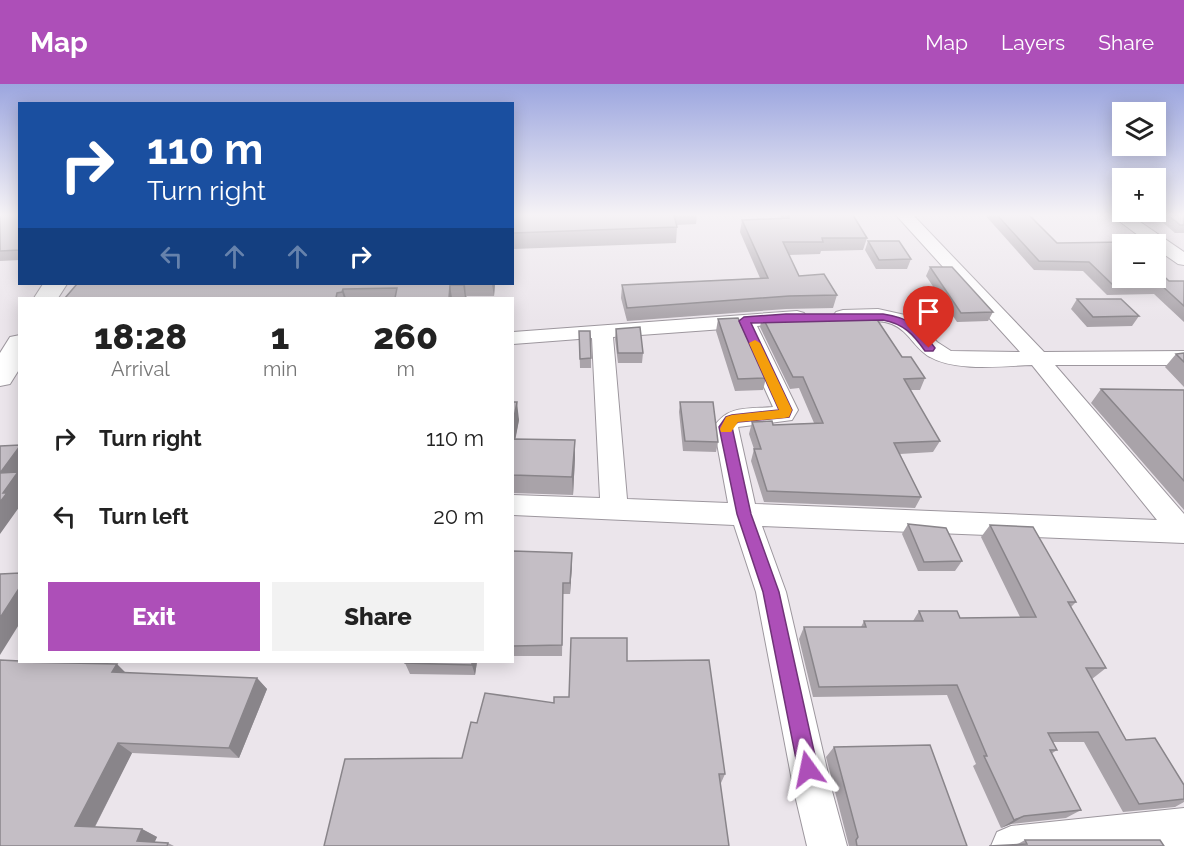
<!DOCTYPE html>
<html lang="en">
<head>
<meta charset="utf-8">
<style>
  body { margin:0; font-family:Raleway,sans-serif; background:#f2f2f2; color:#222; height:100vh; display:flex; flex-direction:column; font-size:22px; white-space:nowrap }
  * { box-sizing:border-box; margin:0 }
  p { font-size:20px; color:#767676 }
  .icon { flex:none; width:33px; height:33px; fill:none; stroke:currentColor; stroke-width:2; stroke-linecap:round; stroke-linejoin:round }
  .map { position:relative; flex:1; overflow:hidden }
  .drawer { position:absolute; left:18px; top:213px; width:496px; height:366px; display:flex; flex-direction:column; background:#fff; border-radius:0px; box-shadow:0 3px 15px #0003 }
  .drawer>* { flex:none }
  .top-card { position:absolute; left:18px; top:18px; width:496px; height:183px; border-radius:0px; box-shadow:0 3px 15px #0003; background:#1a4fa0; color:#fff; overflow:hidden }
  .buttons { position:absolute; left:1112px; top:18px; display:grid; gap:12px }
  .buttons a { display:grid; place-items:center; width:54px; height:54px; border-radius:0px; background:#fff; box-shadow:0 3px 15px #0003; font-size:30px }
  .pin { position:absolute; display:grid; place-items:center; width:51px; height:51px; color:#fff; margin:-62px -26px; border-radius:50% 50% 50% 0; rotate:-45deg; box-shadow:0 0 6px #0007 }
  .pin .icon { rotate:45deg }
  .me { position:absolute; width:66px; margin:-33px; rotate:348deg; stroke-linejoin:round; filter:drop-shadow(0 0 4px #0008) }
  .turn { display:flex; align-items:center; gap:21px; height:126px; padding:0 30px; font-size:27px }
  .turn .icon { width:78px; height:78px; stroke-width:2.5 }
  .turn b { display:block; font-size:42px; line-height:51px }
  .lanes { display:flex; align-items:center; height:57px; padding:0 30px; background:#0003; justify-content:center; gap:30px; direction:ltr }
  .lanes .off { opacity:.35 }
  .eta { display:flex; justify-content:space-evenly; align-items:center; height:102px; text-align:center }
  .eta b { font-size:36px; font-weight:800; line-height:42px }
  .button { display:flex; gap:12px; margin-top:auto; padding:12px 30px }
  .button a { flex:1; height:69px; border-radius:0px; background:#ad4fb8; color:#fff; font-size:24px; font-weight:800; line-height:69px; text-align:center }
  .button a+a { background:#f2f2f2; color:#222 }
  ul { padding:0; list-style:none }
  li { display:flex; align-items:center; gap:18px; height:78px; padding:0 30px }
  li div { flex:1 }
  li b { display:block; font-size:22px }
  li em { font-style:normal }
  header { display:flex; align-items:center; gap:36px; box-sizing:border-box; height:84px; padding:0 30px; background:#ad4fb8; color:#fff }
  header strong { font-size:28px }
  nav { display:flex; gap:33px; margin-inline-start:auto; font-size:21px }
  .map>svg:first-child { display:block }
</style>
</head>
<body>
<header>
<strong>Map</strong>
<nav><a>Map</a><a>Layers</a><a>Share</a></nav>
</header>
<div class="map">
<svg width="1184" height="762" viewBox="0 0 1184 762">
  <rect width="100%" height="100%" fill="#ebe5eb"/>
  <g fill="none" stroke-linecap="round" stroke-linejoin="round">
    <defs>
      <path id="minor" d="M896,131H913L1044,268L1184,267V281H1055L1184,430V459L762,442L786,508L832,707L847,762H807L794,707L756,508L734,441L513,431V411L600,414L592,254L513,260V248L797,227L804,229L807,233L804,237L757,242L798,326L792,336L738,343L755,420L1157,436L1032,281C1002,282 956,288 930,273C915,265 909,247 892,240C874,233 854,241 836,236L833,232L836,228L843,226L878,225L905,231L921,241L937,258L951,267L1020,268ZM737,244L773,323C750,325 727,321 714,343L728,419L627,415L613,253Z
        M1111,131H1130L1184,168V181L1178,180L1155,164V160H1150Z
        M1184,724V762H991L997,748L1011,742Z"/>
      <path id="secondary" d="M43,200H67L58,214H34Z
        M20,251V284L10,300L0,302V269L10,253Z"/>
    </defs>
    <use href="#minor" stroke="#9d979e" stroke-width="2"/>
    <use href="#secondary" stroke="#9d979e" stroke-width="2"/>
    <use href="#minor" fill="#fff" fill-rule="evenodd"/>
    <use href="#secondary" fill="#fff" fill-rule="evenodd"/>
  </g>
  <path fill="#a9a3a9" d="M0,131H20V176L0,177Z
    M513,131H697L696,140L676,141L677,143L676,159L513,165Z
    M780,131H853L867,154L863,166L821,167L820,170L789,171L799,192L837,211L833,224L786,225L627,237L621,214L622,201L760,194L740,148L742,136L782,135Z
    M985,131H1029L1057,159L1169,197H1184V238L1154,210L1107,211L1083,187L1034,186Z
    M1154,131H1184V149H1175Z
    M868,157L911,175L907,185H876L865,166Z
    M930,183L993,228L988,237L957,238L926,192Z
    M77,200H495L494,212H467L466,214H65Z
    M1077,215L1139,232L1132,242L1087,243L1071,225Z
    M762,232L902,273L925,294L920,306H910L940,357L933,368L900,370L921,413L915,424L764,418L751,377L754,365L749,350L752,338L773,341L814,339L799,304L790,305L760,243Z
    M718,235L766,294L763,306L735,307L716,247Z
    M616,245L643,269L642,279H618L615,255Z
    M579,247L591,274V284H580Z
    M1184,269V303L1165,283L1176,270Z
    M1101,305L1184,306V426L1091,319Z
    M513,318L519,336L515,355L575,356V374L573,411L513,409Z
    M680,318L718,358L716,368L683,367L679,328Z
    M908,440L962,477L955,487H918L902,450Z
    M990,441L1076,518L1071,523L1106,584L1092,595L1126,656L1184,701V718L1175,723L1123,728L1084,658H1053L1057,666L1051,670L1081,726L1066,734L1011,740L1001,744L973,682L976,680L947,611L813,613L799,555L804,543H861L864,537H913L919,527L960,534L1020,533L981,453Z
    M513,467L572,480L570,510H563L562,572H513Z
    M627,577L725,690L721,699L462,674L477,639L554,619L569,613Z
    M477,578L475,591L410,590L405,579Z
    M126,589L257,594L267,605L239,674L132,669L95,743L142,745L157,753L154,758L168,759L174,762H0Z
    M834,663L967,762H849L826,673Z
    M1025,756L1164,762L1016,761Z"/>
  <path fill="#89858a" d="M463,200H465L466,214H465Z
    M492,200H495L494,212Z
    M450,201L452,214H449Z
    M343,205L346,214H344L342,208Z
    M517,318L519,336L513,368V339Z
    M575,356V374L573,411L572,393Z
    M20,362V417L18,420L20,422L0,450V418L3,409L0,389Z
    M572,469V480L570,510V499Z
    M20,503V539L0,571V534Z
    M472,578H477L475,591L472,581Z
    M117,580L129,592L112,588Z
    M257,594L267,605L239,674L229,664Z
    M118,659L132,669L91,750L75,742Z
    M1024,732L1011,740L1001,744L1014,736Z
    M142,745L157,753L153,762L137,757Z"/>
  <path fill="#c4bec5" stroke="#89858a" stroke-width="1.5" d="M0,131H20V166L0,167Z
    M513,131H674L677,143L513,149Z
    M788,131H853L867,154H822L823,158H783L799,192L824,190L837,211L789,212L627,224L622,201L768,194L742,136L789,134Z
    M997,131H1029L1057,159L1126,158L1128,160H1122V194H1155V184L1169,197H1184V222L1161,201H1113L1089,178L1039,177Z
    M1168,131H1184V141H1180Z
    M868,157H899L911,175L879,176Z
    M930,183H952L993,228L961,229Z
    M77,200H463V201H450L449,214H395L397,204L343,205L342,208L337,209L336,214H65Z
    M1077,215H1121L1139,232L1093,233Z
    M874,231L902,273H911L925,294L904,295L940,357L894,359L921,413L767,407L754,365H761L752,338L772,337L773,341L823,339L803,293H793L762,232Z
    M738,234L766,294L738,295L718,235Z
    M640,243L643,269H618L616,245Z
    M579,247H590L591,274L580,275Z
    M1184,269V278L1176,270Z
    M1101,305L1184,306V397Z
    M513,318H517L513,339Z
    M680,318H713L718,358L685,357Z
    M513,355L575,356L572,393L513,391Z
    M20,361V362L0,389V362Z
    M18,388L3,409H7L0,418V389Z
    M908,440L946,444L962,477L924,478Z
    M990,441L1033,443L1076,518H1068L1106,584H1086L1126,656L1155,654L1184,701V715L1139,720L1098,648L1048,649L1057,666H1050L1081,726L1024,732L1014,736L984,672H987L957,601L819,603L804,543H866L864,537H923L919,527H957L960,534L1036,533Z
    M513,467L572,469L570,499H563L562,561L513,562Z
    M20,489V503L0,534V490Z
    M571,554H627V577L709,576L725,690H719L729,762H324L345,675L462,674L471,638L477,639L485,609L554,619V613H569Z
    M0,576L20,577V578L117,580L112,588L257,594L229,664L118,659L75,742L142,745L137,757L168,759L167,762H0Z
    M405,578H472V581L405,579Z
    M930,661L967,762H857L856,756L858,753L834,663Z
    M1025,756H1160L1164,762H989L1027,760Z"/>
  <linearGradient id="sky" x2="0" y2="1"><stop stop-color="#9ca6df"/><stop offset="0.55" stop-color="#f6f3f6"/><stop offset="1" stop-color="#f6f3f6" stop-opacity="0"/></linearGradient>
  <rect width="1184" height="238" fill="url(#sky)"/>
  <path fill="#ad4fb8" stroke="#703378" stroke-width="1.5" d="M786,230H883C910,234 919,242 935,264L933,267H925C913,250 904,240 883,236L751,239L792,326L789,333L738,338L732,343L751,430L779,508L818,685L815,692L808,695L801,692L798,685L763,508L737,430L719,343L726,333L732,331L779,326L739,237L744,233Z"/>
  <path fill="#f59e0b" d="M755,256L760,259L792,326L789,333L784,334L738,338L731,348H721L720,345L726,333L732,331L779,326L749,259Z"/>
</svg>
<div class="buttons">
<a><svg class="icon" aria-label="layers" viewBox="0 0 24 24"><path d="M12 4l9 5-9 5-9-5zM3 14l9 5 9-5"/></svg></a>
<a>+</a>
<a>−</a>
</div>
<div class="pin" style="left:929px;top:264px;background:#d93025"><svg class="icon" aria-label="arrive" viewBox="0 0 24 24"><path d="M6 21V4h12l-3 4 3 4H6"/></svg></div>
<svg class="me" style="left:808px;top:685px" viewBox="-20 -20 40 40"><path d="M0-17L14 15 0 8-14 15z" fill="#ad4fb8" stroke="#fff" stroke-width="4"/></svg>
<div class="top-card">
<div class="turn"><svg class="icon" aria-label="right" viewBox="0 0 24 24"><path d="M7 20v-9h11M14 6l5 5-5 5"/></svg><div><b>110 m</b>Turn right</div></div>
<div class="lanes"><svg class="icon off" aria-label="left" viewBox="0 0 24 24"><path d="M17 20v-9H6M10 6l-5 5 5 5"/></svg><svg class="icon off" aria-label="ahead" viewBox="0 0 24 24"><path d="M12 20V5M6 11l6-6 6 6"/></svg><svg class="icon off" aria-label="ahead" viewBox="0 0 24 24"><path d="M12 20V5M6 11l6-6 6 6"/></svg><svg class="icon" aria-label="right" viewBox="0 0 24 24"><path d="M7 20v-9h11M14 6l5 5-5 5"/></svg></div>
</div>
<section class="drawer">
<div class="eta">
<div><b>18:28</b><p>Arrival</p></div>
<div><b>1</b><p>min</p></div>
<div><b>260</b><p>m</p></div>
</div>
<ul>
<li><svg class="icon" aria-label="right" viewBox="0 0 24 24"><path d="M7 20v-9h11M14 6l5 5-5 5"/></svg><div><b>Turn right</b></div><em>110 m</em></li>
<li><svg class="icon" aria-label="left" viewBox="0 0 24 24"><path d="M17 20v-9H6M10 6l-5 5 5 5"/></svg><div><b>Turn left</b></div><em>20 m</em></li>
</ul>
<div class="button"><a>Exit</a><a>Share</a></div>
</section>
</div>
</body>
</html>
